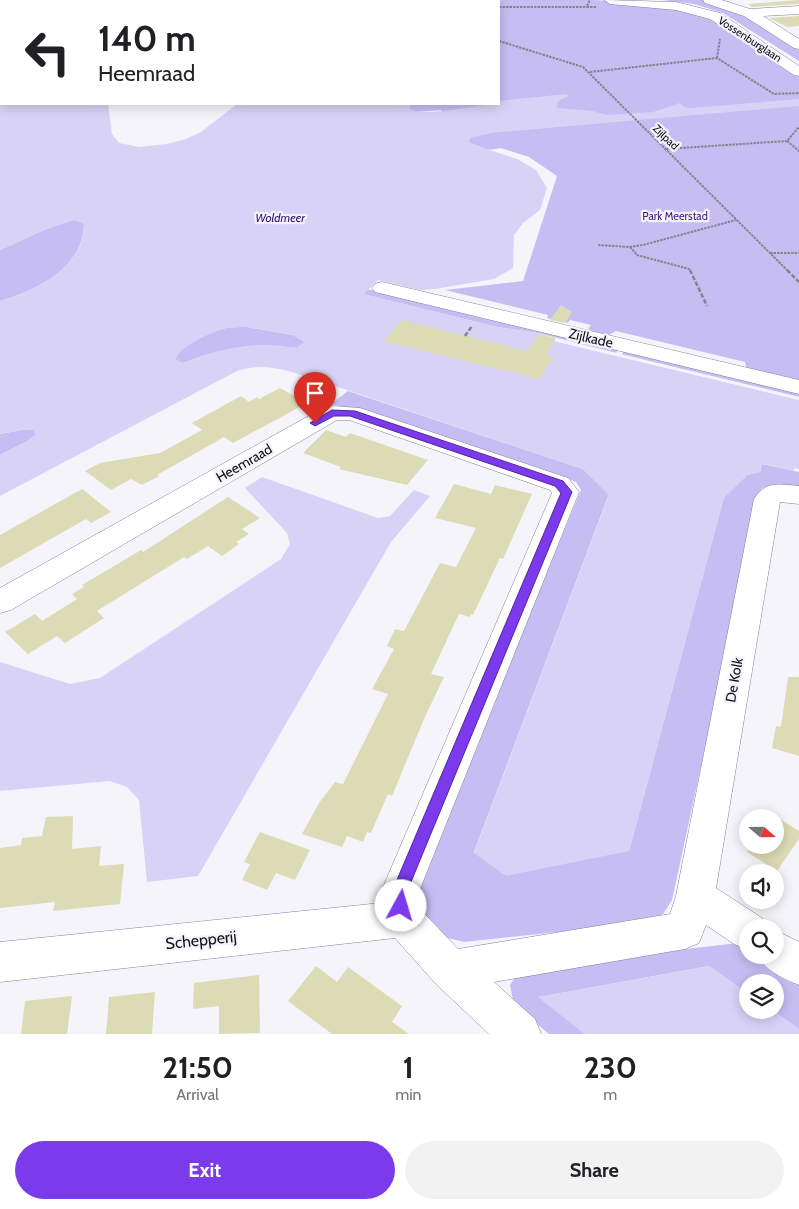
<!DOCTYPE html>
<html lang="en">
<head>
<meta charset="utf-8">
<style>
  body { margin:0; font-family:Cabin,sans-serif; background:#f2f2f2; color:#202124; height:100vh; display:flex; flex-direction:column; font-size:19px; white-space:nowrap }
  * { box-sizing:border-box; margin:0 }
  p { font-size:16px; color:#757577 }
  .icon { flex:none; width:28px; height:28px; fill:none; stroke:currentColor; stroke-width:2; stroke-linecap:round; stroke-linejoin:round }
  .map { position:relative; height:1034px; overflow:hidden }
  .sheet { display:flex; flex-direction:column; background:#fff; flex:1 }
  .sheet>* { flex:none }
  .banner { position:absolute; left:0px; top:0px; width:500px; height:105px; box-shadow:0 2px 12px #0003; background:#fff; color:#202124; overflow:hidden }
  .needle { width:32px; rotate:110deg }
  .fabs { position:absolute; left:739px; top:809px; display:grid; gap:10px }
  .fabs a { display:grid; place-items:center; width:45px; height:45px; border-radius:50%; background:#fff; box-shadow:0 2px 12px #0003; font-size:25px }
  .pin { position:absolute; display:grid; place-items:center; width:42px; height:42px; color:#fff; margin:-51px -21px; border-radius:50% 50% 50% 0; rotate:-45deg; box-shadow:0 0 5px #0007 }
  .pin .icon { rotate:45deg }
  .me { position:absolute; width:55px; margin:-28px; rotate:6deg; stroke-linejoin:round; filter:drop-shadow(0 0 4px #0008) }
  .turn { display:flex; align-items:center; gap:18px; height:105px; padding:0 15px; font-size:22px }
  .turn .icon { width:65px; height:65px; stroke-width:2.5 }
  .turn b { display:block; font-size:35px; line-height:42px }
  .eta { display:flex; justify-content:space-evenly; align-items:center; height:85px; text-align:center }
  .eta b { font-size:30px; font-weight:700; line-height:35px }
  .primary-button { display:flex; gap:10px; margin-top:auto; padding:10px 15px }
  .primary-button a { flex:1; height:58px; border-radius:30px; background:#7c3aed; color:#fff; font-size:20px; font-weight:700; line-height:58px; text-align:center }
  .primary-button a+a { background:#f2f2f2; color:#202124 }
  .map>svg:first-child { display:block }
</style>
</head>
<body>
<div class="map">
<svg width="799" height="1034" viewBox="0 0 799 1034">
  <rect width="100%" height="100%" fill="#f5f4fb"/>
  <path fill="#c6bdf3" d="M382,0H595L663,5L711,17L799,75V383L747,370L745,362L616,331L605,337L586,332L591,325L570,320L568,323L547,318L548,315L445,290L523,281L557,176L529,157L501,148L488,150L468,142L470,138L441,110L415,112L409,109L410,104H499V1Z
    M662,0H703L728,6L799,47V61L723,13L694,4Z
    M74,220L84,223C84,268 37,290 0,301V250L46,229Z
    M367,290H375L619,348L616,353L538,333L497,327L363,294Z
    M246,327L293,335L305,342L297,348C256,343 221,347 183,363L175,360C178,346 213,331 226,328C233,327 240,327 246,327Z
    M624,349L799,391V397L622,355Z
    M348,391L583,469L609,494L474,852L629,851L724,497L747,475L760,472L762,464L799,472V488C785,485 775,483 761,489L672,900L663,914L643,923L464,942L440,936L423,917L417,898L435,841L581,490L576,482L563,477L359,411L331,404Z
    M22,430H34L36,434L28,441L0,455V434Z
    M747,942L748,955H766L799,977V1029L772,1010H775V982H748L747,993L709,966L539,997L585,1034H549L514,1005L510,985L521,968Z"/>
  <path fill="#d8d2f7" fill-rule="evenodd" d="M0,70L1,104H108L112,134L119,143L139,147L167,144L186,139L201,132L237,104H410L409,109C427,118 476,104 499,104V101L566,94L569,96L560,100L556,105L558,108L593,111L606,115L653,112L680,103L684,107L691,108L799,99V106L491,133L470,138L469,142L475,145L517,159L536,170L547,188L540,210L523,223L514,235L513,268L494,279L435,289L420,290L378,280L364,294L497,327L538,333L546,336L545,339L799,400V469L794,468V471L762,464L760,472L747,475L724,498L629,851L506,876L474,853L609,495L583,469L311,378C285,370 264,362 237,371L0,496V455L28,441L36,434L33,430H22L0,434V301C37,290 84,268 84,224L74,220L46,229L0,250ZM246,327L293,335L304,342C300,350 291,347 283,346C248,342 215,350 183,363L175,360C178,346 213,331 227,328C233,327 240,327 246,327Z
    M262,477L378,518L390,516L414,490L430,496L391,542L198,876L147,882L139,800L127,787L110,781L0,791V662L70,684L100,678L281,559L290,544L287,533L245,488Z
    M709,966L747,993L748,1010H772L799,1029V1034H585L538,997Z"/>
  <path fill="#f5f4fb" d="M546,336L799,397V400L545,338Z"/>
  <path fill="#dddbb5" d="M799,0V4L752,7L748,4Z
    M799,16V26L787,27L769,18Z
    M561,305L572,312L565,323L550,320Z
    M402,320L527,351L540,334L556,338L546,355L553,357L539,380L506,370L505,371L383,341Z
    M280,388L307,403L233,443L224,437L157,475L159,476L142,485L131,479L111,490L85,471L100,463L160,453L202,430L192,423L241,396L249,402L257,397L259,399Z
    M326,430L346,437L350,433L428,460L407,485L339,469L341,467L303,453Z
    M454,484L491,494L495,485L532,494L503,559L500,558L473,615L471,614L470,617L459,614L431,674L444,677L424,719L392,796L388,794L371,833L367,832L363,842L347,836L342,847L302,834L319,803L335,782L343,784L388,694L372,689L394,649L387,646L395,629L404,631L440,563L456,567L476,528L435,518Z
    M82,489L111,512L91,523L86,519L0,568V535Z
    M228,497L260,518L242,529L249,534L236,542L239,544L222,556L208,546L187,559L184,557L97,611L104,618L65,643L57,636L28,654L5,632L35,614L42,621L77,599L72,594L84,587L82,585L141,550L143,552Z
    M788,677H799V756L772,748L776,726L781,727Z
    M773,815L799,831V839L777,871L747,852L752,845H775V818H772Z
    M73,816L72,849L101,846L99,866L124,864L120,904L53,911L55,902L0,908V848L21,845L22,838L42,836L46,817Z
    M260,832L310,850L295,880L276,873L267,890L242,880L250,864L244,862Z
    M316,966L337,982L348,967L402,1006L392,1022L409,1034H332L288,1001Z
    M259,975L260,1033L219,1034V1006L193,1009L194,983Z
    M155,992L152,1034H106L109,997Z
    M72,996L67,1034H21L25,1001Z"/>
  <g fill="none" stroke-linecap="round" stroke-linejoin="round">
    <defs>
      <path id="minor" d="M604,0L676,2L720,13L799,66V76L794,75L710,19L676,10L610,4Z
        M703,0H722L750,9L799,6V14L763,16L799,39V49L794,48L744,16L705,3Z
        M0,61H1V69H0Z
        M382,282L799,380V394L375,292L372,288L375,284Z
        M332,406L360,408L568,478L579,492L418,894L421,910L458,949L670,914L676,896L754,499C765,481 780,484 799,486V504L780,502L716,888L762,918L766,928H748V950L734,944L706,925L699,943L685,949L494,982L535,1019L541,1034H489L436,984L395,938L0,982V942L381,903L380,894L552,493L550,490L349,420H337L11,610L0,613V588L323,408Z
        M775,930L799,942V985C784,979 764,970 758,955H775Z"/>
    </defs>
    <use href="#minor" stroke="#857fa0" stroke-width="1"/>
    <path stroke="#86848e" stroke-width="2" stroke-dasharray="2.5 1" stroke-linecap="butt" d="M439,0L449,1
      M587,6L590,0
      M499,7H596
      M499,41L583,67L788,271
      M717,58L720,39
      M590,72L717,58L774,94L799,93
      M787,141L799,151
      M666,149L787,141L799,127
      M598,245L629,247L643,245L736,220
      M630,247L637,255L689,269L690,271
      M770,253H799"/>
    <path stroke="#86848e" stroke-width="2.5" stroke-dasharray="4.5 2" stroke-linecap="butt" d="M690,270L707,306
      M787,270L799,282
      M465,336L472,326"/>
    <use href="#minor" fill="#fff" fill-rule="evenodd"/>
  </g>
  <path fill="#7c3aed" stroke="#51269a" d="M332,410L355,411L563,481L572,492L406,894L409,906L406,912L401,914L395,912L391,894L561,493L555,486L350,416H334L315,426L310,423Z"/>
  <g text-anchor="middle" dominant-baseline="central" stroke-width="4.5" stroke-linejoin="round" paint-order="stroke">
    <g font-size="11" fill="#12101c" stroke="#f5f4fb">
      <text transform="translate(750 39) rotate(33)">Vossenburglaan</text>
      <text transform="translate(666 137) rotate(44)">Zijlpad</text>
    </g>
    <g font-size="11" fill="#3e1a7d" stroke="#f5f4fb">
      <text x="675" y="216">Park Meerstad</text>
    </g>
    <g font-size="12" font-style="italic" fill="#360d73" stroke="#f5f4fb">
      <text x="280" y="217">Woldmeer</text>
    </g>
    <g font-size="14" fill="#12101c" stroke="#f5f4fb">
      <text transform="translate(591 338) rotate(13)">Zijlkade</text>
      <text transform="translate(244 463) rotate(-30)">Heemraad</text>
      <text transform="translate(734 680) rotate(-80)">De Kolk</text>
    </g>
    <g font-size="16" fill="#12101c" stroke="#f5f4fb">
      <text transform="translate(201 940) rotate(-6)">Schepperij</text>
    </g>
  </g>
</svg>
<div class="fabs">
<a><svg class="needle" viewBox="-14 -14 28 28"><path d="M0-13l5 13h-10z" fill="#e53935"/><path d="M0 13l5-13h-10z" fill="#757577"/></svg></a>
<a><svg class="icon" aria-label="sound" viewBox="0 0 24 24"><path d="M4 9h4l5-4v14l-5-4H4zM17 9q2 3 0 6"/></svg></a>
<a><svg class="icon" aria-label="search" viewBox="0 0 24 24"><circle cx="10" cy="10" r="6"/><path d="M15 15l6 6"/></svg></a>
<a><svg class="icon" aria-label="layers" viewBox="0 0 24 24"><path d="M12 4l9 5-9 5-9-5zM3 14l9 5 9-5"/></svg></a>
</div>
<div class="pin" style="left:315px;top:423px;background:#d93025"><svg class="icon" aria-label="arrive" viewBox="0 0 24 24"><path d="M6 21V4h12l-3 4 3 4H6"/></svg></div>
<svg class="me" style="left:401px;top:906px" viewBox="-20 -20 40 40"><circle r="19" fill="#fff"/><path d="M0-13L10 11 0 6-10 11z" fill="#7c3aed"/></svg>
<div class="banner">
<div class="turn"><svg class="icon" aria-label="left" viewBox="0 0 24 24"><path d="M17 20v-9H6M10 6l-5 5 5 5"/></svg><div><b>140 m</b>Heemraad</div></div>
</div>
</div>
<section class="sheet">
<div class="eta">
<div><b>21:50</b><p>Arrival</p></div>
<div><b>1</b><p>min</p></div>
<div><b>230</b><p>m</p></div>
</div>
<div class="primary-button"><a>Exit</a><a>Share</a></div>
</section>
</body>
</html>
